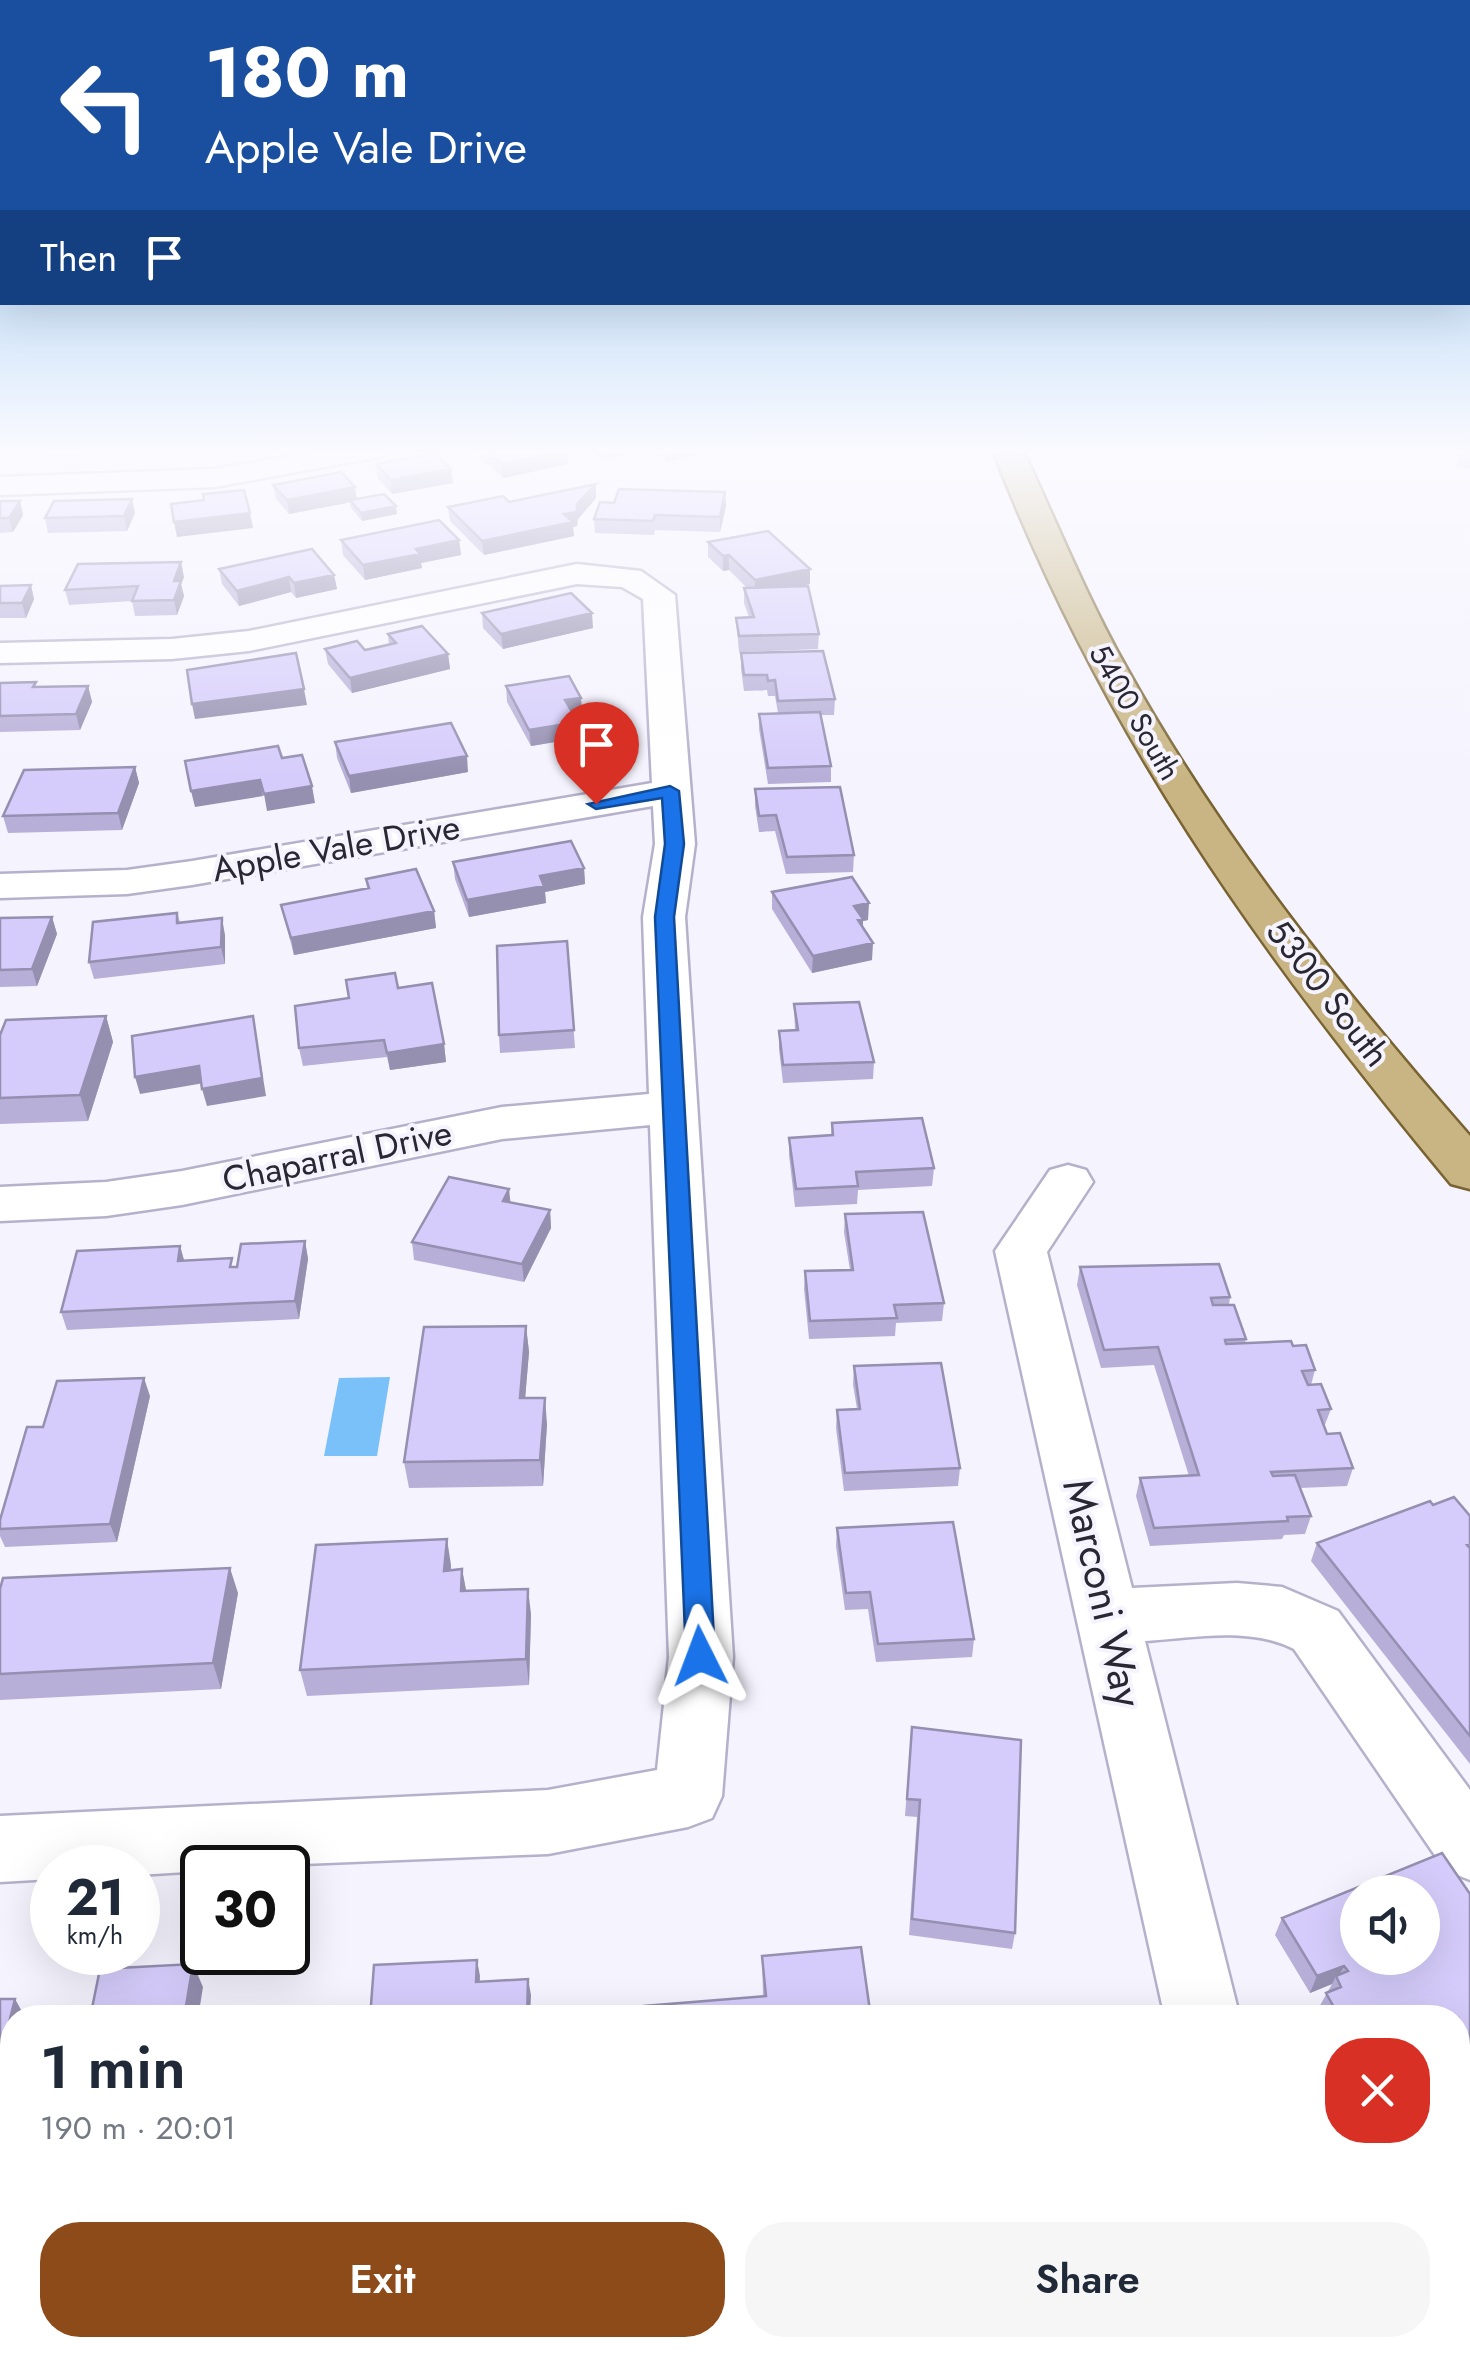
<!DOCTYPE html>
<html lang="en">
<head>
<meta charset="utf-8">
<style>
  body { margin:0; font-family:Jost,sans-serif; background:#f6f6f7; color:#1f2937; height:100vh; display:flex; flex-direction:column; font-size:38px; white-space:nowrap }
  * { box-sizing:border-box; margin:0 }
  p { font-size:32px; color:#747a83 }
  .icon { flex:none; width:55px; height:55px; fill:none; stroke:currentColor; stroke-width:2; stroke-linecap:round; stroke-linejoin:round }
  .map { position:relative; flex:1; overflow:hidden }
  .panel { position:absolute; left:0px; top:2005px; width:1470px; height:352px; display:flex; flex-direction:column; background:#fff; border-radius:40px 40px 0 0; box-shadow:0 10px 40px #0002 }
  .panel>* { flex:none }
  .top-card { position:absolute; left:0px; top:0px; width:1470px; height:305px; box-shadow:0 10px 40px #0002; background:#1a4fa0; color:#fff; overflow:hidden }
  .tools { position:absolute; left:1340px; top:1875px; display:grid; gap:20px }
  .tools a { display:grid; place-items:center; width:100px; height:100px; border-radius:50%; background:#fff; box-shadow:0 10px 40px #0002; font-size:50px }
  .speed { position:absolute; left:30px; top:1845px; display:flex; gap:20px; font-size:50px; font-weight:700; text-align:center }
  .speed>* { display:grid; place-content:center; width:130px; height:130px; border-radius:50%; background:#fff; box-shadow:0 10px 40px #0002; line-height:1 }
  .speed small { font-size:25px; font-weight:400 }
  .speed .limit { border:5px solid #111; border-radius:15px; background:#fff; color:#111 }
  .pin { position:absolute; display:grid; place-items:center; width:85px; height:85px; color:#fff; margin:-102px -42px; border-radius:50% 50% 50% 0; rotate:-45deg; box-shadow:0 0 10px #0007 }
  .pin .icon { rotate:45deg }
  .me { position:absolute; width:110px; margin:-55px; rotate:357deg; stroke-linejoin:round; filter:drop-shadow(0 0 8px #0008) }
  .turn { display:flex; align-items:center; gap:35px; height:210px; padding:0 40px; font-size:45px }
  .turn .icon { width:130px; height:130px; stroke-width:2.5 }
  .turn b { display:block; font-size:70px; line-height:85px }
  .then { display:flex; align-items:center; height:95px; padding:0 40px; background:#0003; gap:20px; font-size:38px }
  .round { display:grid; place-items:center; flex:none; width:105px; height:105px; border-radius:40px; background:#f6f6f7 }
  .overview { display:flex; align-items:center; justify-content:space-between; height:170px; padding:0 40px }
  h1 { font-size:60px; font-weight:600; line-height:75px }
  .cta { display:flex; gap:20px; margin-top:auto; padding:20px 40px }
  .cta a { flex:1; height:115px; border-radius:40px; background:#8d4b1a; color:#fff; font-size:40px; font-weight:600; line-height:115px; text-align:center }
  .cta a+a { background:#f6f6f7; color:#1f2937 }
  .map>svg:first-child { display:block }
</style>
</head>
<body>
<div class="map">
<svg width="1470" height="2357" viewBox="0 0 1470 2357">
  <rect width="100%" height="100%" fill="#f5f3fe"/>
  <path fill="#7ac1fa" d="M390,1377L377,1456H324L339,1378Z"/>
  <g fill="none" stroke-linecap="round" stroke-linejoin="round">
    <defs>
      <path id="minor" d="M337,448H398L384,456L215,487L0,495V477L215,469Z
        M577,564L641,571L675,595L695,844L685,917L733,1657L722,1796L712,1818L688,1827L548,1854L202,1868V1871L138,1875V1868H52V1879L0,1882V1816L548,1790L657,1770L669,1657L650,1125L502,1139L182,1205L106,1216L0,1221V1187L106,1182L182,1171L502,1107L649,1094L643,917L655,844L653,806L192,885L127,894L0,898V874L127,870L192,861L652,783L643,599L622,587L577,584L249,651L172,659L0,663V643L172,639L249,631Z
        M1068,1165L1086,1170L1093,1182L1047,1252L1132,1588L1237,1583L1282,1587L1338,1611L1470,1790V1880L1445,1870L1294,1649C1249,1626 1194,1638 1145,1641L1240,2018H1165L995,1251L1050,1170Z
        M1238,2345H1322L1326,2357H1240Z"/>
      <path id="primary" d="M992,448H1022C1056,521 1086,596 1126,667C1220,837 1342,990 1470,1136V1189L1451,1184C1257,950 1102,733 992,448Z"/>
    </defs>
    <use href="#minor" stroke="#b6b1cb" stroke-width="5"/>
    <use href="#primary" stroke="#786331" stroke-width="5"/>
    <use href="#minor" fill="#fff" fill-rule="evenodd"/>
    <use href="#primary" fill="#c8b583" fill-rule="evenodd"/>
  </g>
  <path fill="#b7afd8" d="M0,448H24L21,454H0Z
    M45,448H133L87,449L83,456L47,457Z
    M161,448H198L162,451Z
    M479,448H564L568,450V464L503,478L480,458Z
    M587,448H705V454L666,462L656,454V450L601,460Z
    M1470,448V469L1456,466L1460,452Z
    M376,464L453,483L392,494L378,478Z
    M596,484V498L578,519L577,526L573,527L574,536L484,555L450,521L448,507L509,502Z
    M273,485L357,499L397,514L362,521L351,508L350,502L289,514L276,499Z
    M725,492L726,506L720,532L655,530L654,535L595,533L594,519L614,503Z
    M0,501H20L23,515L13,532L0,533Z
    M135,513L127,531L48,533L45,518Z
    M341,540H459L461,555L421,563L422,568L365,580L343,555Z
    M708,542L810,584L800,586L819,634L818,649L739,652L736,618L749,617L744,603V588H747L729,570L723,571L708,557Z
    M219,569L334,575L337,589L296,598L291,592L239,606L222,584Z
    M184,577L181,584L184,596L177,615L135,616L132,601L69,605L65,590Z
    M0,586L34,599L26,618H0Z
    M482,613L593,628L503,649L483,628Z
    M388,634L448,654L450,669L352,693L328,664L325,649L365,650L389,645Z
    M741,653L835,699L834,715H821L831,766V782L768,784L759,729V714L778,713L775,696H768L767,690L744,691L741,669Z
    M0,683L37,687L88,686L92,702L80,730L0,732Z
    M506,686L581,698L582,713L574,715L579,738L531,746L507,702Z
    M335,742L468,772L351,793L337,758Z
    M135,767L139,783L122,830L8,833L3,816Z
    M755,789L854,855L853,872L786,874L775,831L759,832L755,806Z
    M453,862L584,868L585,884L545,892L546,903L469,917L455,879Z
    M366,879L434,911L436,928L294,955L281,905L367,889Z
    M772,892L868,920L863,921V928L872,960L812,973L772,909Z
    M177,913L180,922L225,935V964L94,979L89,962Z
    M52,917L57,934L37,986L0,987V918Z
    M567,941L575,1048L500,1053L499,1035Z
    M398,988L444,1044L446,1062L390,1070L387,1057L303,1066L299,1048Z
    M794,1004L874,1062L873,1079L783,1083L779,1049V1031H795Z
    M106,1016L113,1042L88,1121L0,1124V1035Z
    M832,1123L934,1168L932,1186L858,1190L857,1204L795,1207L789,1155V1138L831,1135Z
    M550,1210L551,1228L524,1282L414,1260L412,1242Z
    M845,1214L944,1303L942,1321L896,1323L895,1336L809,1339L804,1289L805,1271L850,1270L844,1232Z
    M305,1241L308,1259L299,1319L67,1330L61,1312L180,1246L184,1260L234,1267Z
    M1080,1267L1230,1297L1229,1305L1246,1339L1245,1343L1293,1346L1315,1370L1311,1385L1331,1409L1324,1427L1327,1434L1353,1468L1347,1486L1300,1488L1311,1516L1305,1534L1284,1535L1282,1539L1150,1546L1136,1496L1140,1478L1189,1476L1154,1365L1101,1368L1077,1285Z
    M526,1326L529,1352L525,1398L547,1424L543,1486L409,1488L404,1462Z
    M854,1366L960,1468L958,1486L844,1491L836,1428L837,1410L857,1409L853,1384Z
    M150,1396L117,1542L5,1547L0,1536V1520L43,1427Z
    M1433,1505L1470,1516V1764L1311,1561L1317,1543Z
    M837,1528L974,1639L972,1657L876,1662L868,1609L845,1610L836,1546Z
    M451,1565V1570L462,1569L466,1591L531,1614L529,1685L307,1696L300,1670Z
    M0,1589L238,1593L221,1689L0,1700Z
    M912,1727L1015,1933L1012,1949L909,1935L917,1817L905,1816Z
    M1470,1894V2261L1458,2240V2018H1323L1318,2009L1332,1984L1310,1993L1275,1935L1282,1918Z
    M762,1956L871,2018L763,1996Z"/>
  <path fill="#958fb0" d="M601,448H656V450L601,460Z
    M700,448H705V454L666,462V454Z
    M1271,448H1298L1270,453Z
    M568,450V464L503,478L502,464Z
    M451,469L453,483L392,494L391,480Z
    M596,484V498L578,519L577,526L573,527L574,536L484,555L482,541L577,504Z
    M355,487L357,501L289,514L287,500Z
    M725,492L726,506L720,532V517Z
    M132,499L135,513L127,531L124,516Z
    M20,501L23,515L13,532L9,518Z
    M396,506L397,514L362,521L361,513Z
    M250,513L253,528L177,537L174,522Z
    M459,540L461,555L421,563L422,568L365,580L363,565L416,549Z
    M729,555V570L723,571V556Z
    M181,562L184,577L181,584L184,596L177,615L174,600V581Z
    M810,569V584L755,595V580Z
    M334,575L337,589L296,598L294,583Z
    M289,577L291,592L239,606L237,591Z
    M31,585L34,599L26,618L22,603Z
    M592,613L593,628L503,649L501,634Z
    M448,654L450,669L352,693L350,678Z
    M88,686L92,702L80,730L76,714Z
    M304,689L307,705L195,719L192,704Z
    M581,698L582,713L566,716L565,700Z
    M578,722L579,738L531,746L529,730Z
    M467,756L468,772L351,793L349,776Z
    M135,767L139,783L122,830L118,813Z
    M260,780L263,796L195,807L191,791Z
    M312,786L315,803L267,811L264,794Z
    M584,868L585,884L545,892L546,903L469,917L467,900L540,876Z
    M869,903L868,920L863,921L862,936L854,906Z
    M434,911L436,928L294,955L291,938Z
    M52,917L57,934L37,986L32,969Z
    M222,918L225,935V964L221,947Z
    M873,943L872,960L812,973L813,956Z
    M106,1016L113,1042L88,1121L80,1095Z
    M253,1016L266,1096L207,1106L202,1089Z
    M444,1044L446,1062L390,1070L387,1053Z
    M199,1066L204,1083L140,1094L135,1077Z
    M509,1189L511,1207L503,1201Z
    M550,1210L551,1228L524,1282L522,1264Z
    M305,1241L308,1259L299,1319L295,1301Z
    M180,1246L185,1264L178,1261Z
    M526,1326L529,1352L523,1424L520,1398Z
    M144,1378L150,1396L117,1542L110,1524Z
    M545,1398L547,1424L543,1486L540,1460Z
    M447,1539L451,1565L449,1597L444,1571Z
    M230,1568L238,1593L221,1689L213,1663Z
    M462,1569L467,1595L461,1591Z
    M528,1589L531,1614L529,1685L526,1659Z
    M477,1960L480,1976L479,1998L476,1982Z
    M193,1964L203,1987L198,2018H184Z
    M1344,1966L1337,1979L1336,1976L1332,1984L1310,1993L1317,1976Z
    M528,1979L531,1995L530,2018H527Z
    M15,1999L24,2015L23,2018H12V2062L2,2107L0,2104V2058Z
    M1470,2203V2213L1461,2215L1458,2218V2209Z
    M4,2341L17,2357H1Z
    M199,2345H208L207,2357H197Z"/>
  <path fill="#d5ccfb" stroke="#958fb0" stroke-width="2.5" fill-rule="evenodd" d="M483,448H564L568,450L502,464Z
    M657,448H700L666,454Z
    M1465,448H1470V455L1460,452Z
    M435,453L451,469L391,480L376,464Z
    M341,472L355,487L287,500L273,485Z
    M596,484L577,504V512L564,514L573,522L482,541L448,507L503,496L509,502Z
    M619,489L725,492L720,517L655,515L653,521L594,519L600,502L614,503Z
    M244,490L250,513L174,522L171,504L204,500L203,494Z
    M384,494L396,506L361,513L350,500Z
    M132,499L124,516L45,518L54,501Z
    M0,501H20L9,518H0Z
    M439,520L459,540L416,549L420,554L363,565L341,540Z
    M768,531L810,569L755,580L729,555L723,556L708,542Z
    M312,549L334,575L294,583L289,577L237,591L219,569Z
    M181,562L174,581H181L174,600L132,601L138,586L65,590L78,564Z
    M31,585L22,603H0V586Z
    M808,586L819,634L739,636L736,618L754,617L744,588Z
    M571,593L592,613L501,634L482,613Z
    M422,626L448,654L350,678L325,649L357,641L365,650L396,643L388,634Z
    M823,651L835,699L778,701L775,680L768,681L767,675H744L741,653Z
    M296,653L304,689L192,704L187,670Z
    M569,676L581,698L565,700L578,722L529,730L506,686Z
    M36,682L33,687L88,686L76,714L0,716V683Z
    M820,712L831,766L768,768L759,714Z
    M451,723L467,756L349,776L335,742Z
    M278,746L282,758L302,755L312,786L264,794L260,780L191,791L185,761Z
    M135,767L118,813L3,816L24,770Z
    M840,787L854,855L787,857L776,815L759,816L755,789Z
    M571,841L584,868L540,876L544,886L467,900L453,862Z
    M416,869L434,911L291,938L281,905L369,888L366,879Z
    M852,877L869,903L854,906L863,919L858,920L873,943L813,956L772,892Z
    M177,913V923L222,918L221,947L89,962L93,922Z
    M52,917L32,969L0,970V918Z
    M567,941L574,1030L499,1035L497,946Z
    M395,973L398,988L432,983L444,1044L387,1053L384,1040L299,1048L295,1006L349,998L346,980Z
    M859,1002L874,1062L783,1065L779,1031L798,1030L794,1004Z
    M106,1016L80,1095L0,1098V1035L6,1020Z
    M253,1016L262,1078L202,1089L199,1066L135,1077L132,1036Z
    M922,1118L934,1168L856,1172L858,1186L796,1189L789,1138L833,1135L832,1123Z
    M449,1177L509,1189L503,1201L550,1210L522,1264L412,1242Z
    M923,1212L944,1303L894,1305L897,1318L810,1321L805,1271L853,1270L845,1214Z
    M305,1241L295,1301L61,1312L77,1251L180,1246L178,1261L232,1258L230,1267H237L241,1244Z
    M1219,1264L1230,1297L1211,1298L1213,1305H1234L1246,1339L1225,1340L1226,1344L1291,1341L1293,1346L1306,1345L1315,1370L1302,1371L1308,1385L1321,1384L1331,1409L1318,1410L1327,1434L1340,1433L1353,1468L1271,1472L1273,1476L1295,1475L1311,1516L1287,1517L1288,1521L1154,1528L1140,1478L1199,1475L1158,1347L1104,1350L1080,1267Z
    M526,1326L520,1398H545L540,1460L404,1462L424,1327Z
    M941,1363L960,1468L845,1473L837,1410L860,1409L854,1366Z
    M144,1378L110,1524L0,1529V1520L27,1427H43L57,1381Z
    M1454,1497L1470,1516V1544L1467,1545L1470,1548V1736L1317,1543L1430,1501L1433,1505Z
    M953,1522L974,1639L878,1644L870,1592L846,1593L837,1528Z
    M447,1539L444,1571L462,1569L461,1591L528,1589L526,1659L300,1670L316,1545Z
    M230,1568L213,1663L0,1674V1589L3,1578Z
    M912,1727L1021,1740L1015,1933L912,1919L920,1800L907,1799Z
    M1442,1853L1470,1894V2203L1458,2209V2018H1340L1326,1993L1341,1987L1336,1976L1348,1971L1344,1966L1317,1976L1282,1918ZM1358,1892H1422V1958H1358Z
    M861,1947L871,2018H645L644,2006L766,1996L762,1956Z
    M477,1960L476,1982L528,1979L527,2018H370L374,1965Z
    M193,1964L184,2018H90L100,1969Z
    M0,1999H15L0,2058Z
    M1470,2211V2230L1461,2215Z
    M4,2341L1,2357H0V2342Z
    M75,2345H199L197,2357H73Z"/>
  <linearGradient id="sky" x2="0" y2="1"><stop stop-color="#7cb9ef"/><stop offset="0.58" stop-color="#fafaff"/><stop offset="1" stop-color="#fafaff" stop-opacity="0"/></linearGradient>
  <rect width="1470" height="778" fill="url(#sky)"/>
  <path fill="#1a73e8" stroke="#114b97" stroke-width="2.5" d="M670,786L679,791L684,844L674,917L715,1656L711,1665L700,1669L690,1665L686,1656L655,917L665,844L662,798L596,809L588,804Z"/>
  <g text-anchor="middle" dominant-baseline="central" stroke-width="8" stroke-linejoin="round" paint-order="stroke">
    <g font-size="30" fill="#292731" stroke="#f5f3fe">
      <text transform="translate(1135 712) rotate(60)">5400 South</text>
    </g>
    <g font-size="35" fill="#292731" stroke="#f5f3fe">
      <text transform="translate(336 848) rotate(-10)">Apple Vale Drive</text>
      <text transform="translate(1328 993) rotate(52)">5300 South</text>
      <text transform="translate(337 1156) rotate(-12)">Chaparral Drive</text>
    </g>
    <g font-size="42" fill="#292731" stroke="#f5f3fe">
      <text transform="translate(1103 1593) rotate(77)">Marconi Way</text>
    </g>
  </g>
</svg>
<div class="tools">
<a><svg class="icon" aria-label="sound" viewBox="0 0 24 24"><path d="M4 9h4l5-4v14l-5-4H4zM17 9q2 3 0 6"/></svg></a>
</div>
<div class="speed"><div>21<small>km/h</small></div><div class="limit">30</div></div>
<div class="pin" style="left:596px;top:804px;background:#d93025"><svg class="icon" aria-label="arrive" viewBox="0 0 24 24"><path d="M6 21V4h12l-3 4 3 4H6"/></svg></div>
<svg class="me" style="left:700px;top:1656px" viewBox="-20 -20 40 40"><path d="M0-17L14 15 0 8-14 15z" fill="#1a73e8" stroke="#fff" stroke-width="4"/></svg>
<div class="top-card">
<div class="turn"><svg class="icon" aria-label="left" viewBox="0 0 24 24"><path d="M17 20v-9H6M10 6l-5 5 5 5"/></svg><div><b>180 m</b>Apple Vale Drive</div></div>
<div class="then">Then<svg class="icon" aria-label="arrive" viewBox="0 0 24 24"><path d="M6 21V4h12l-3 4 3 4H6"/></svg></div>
</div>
<section class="panel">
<div class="overview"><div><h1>1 min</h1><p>190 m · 20:01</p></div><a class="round" style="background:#d93025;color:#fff"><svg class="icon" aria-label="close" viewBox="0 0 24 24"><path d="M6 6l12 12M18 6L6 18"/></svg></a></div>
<div class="cta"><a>Exit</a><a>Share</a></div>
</section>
</div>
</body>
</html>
